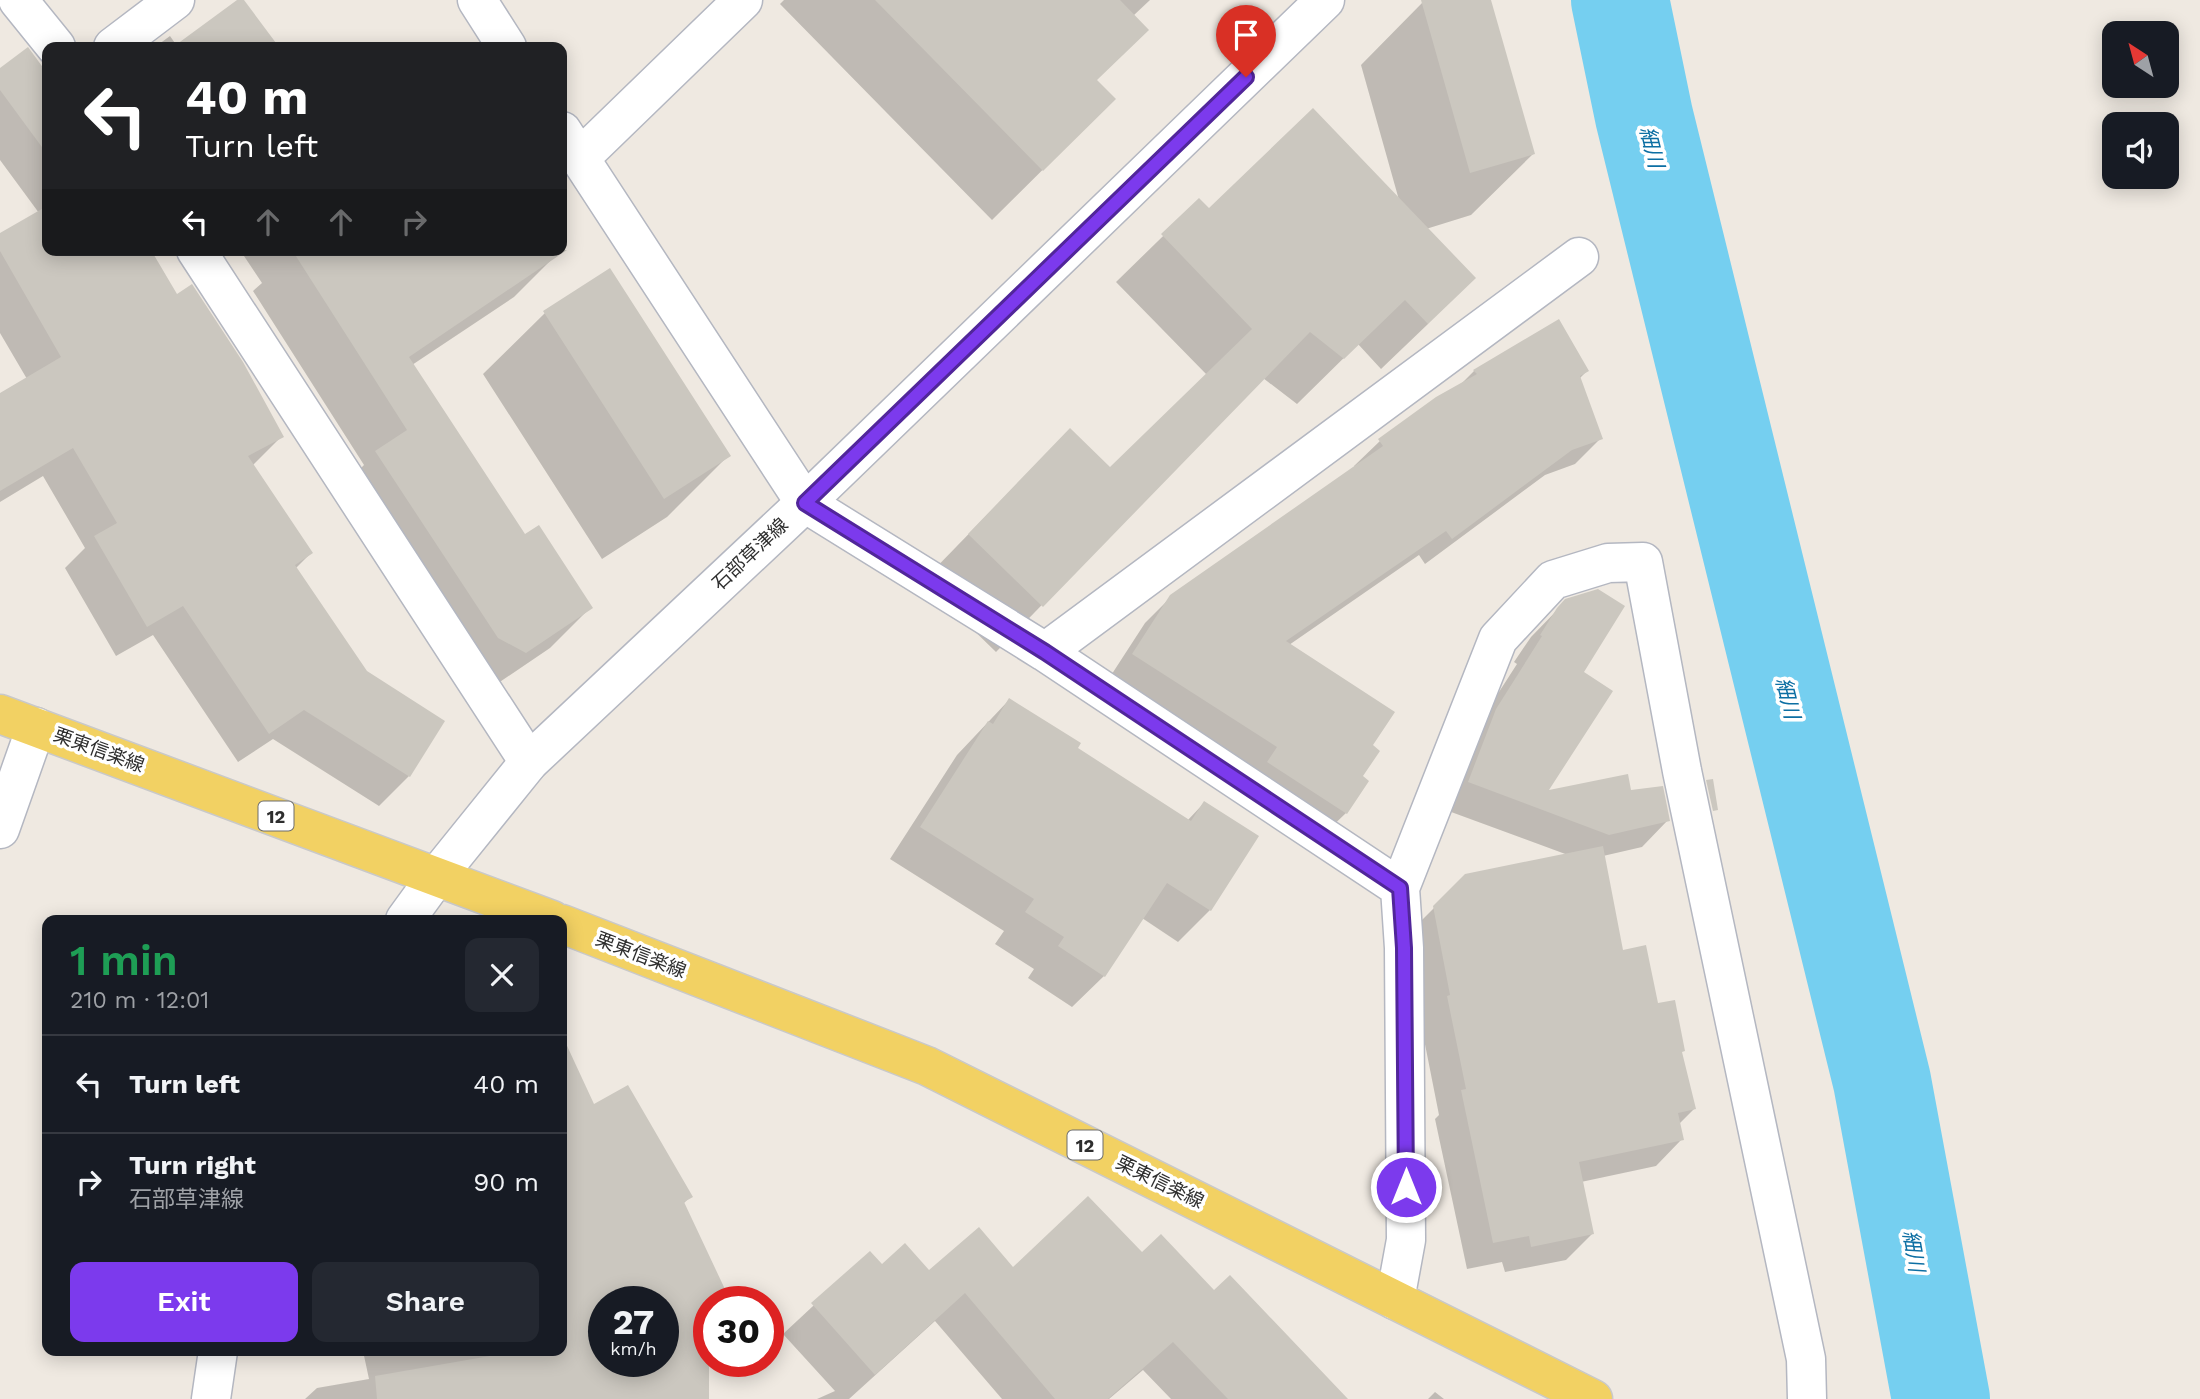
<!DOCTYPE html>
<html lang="en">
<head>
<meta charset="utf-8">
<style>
  body { margin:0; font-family:"Work Sans","Noto Sans JP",sans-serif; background:#242831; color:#f1f3f6; height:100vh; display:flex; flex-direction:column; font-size:26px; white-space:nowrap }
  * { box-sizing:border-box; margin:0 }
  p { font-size:23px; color:#9ea1a6 }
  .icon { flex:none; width:38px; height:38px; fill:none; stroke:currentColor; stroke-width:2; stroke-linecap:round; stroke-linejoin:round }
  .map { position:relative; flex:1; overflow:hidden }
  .sheet { position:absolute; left:42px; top:915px; width:525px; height:441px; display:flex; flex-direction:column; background:#171b24; border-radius:14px; box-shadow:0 4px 18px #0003 }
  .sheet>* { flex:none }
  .guide { position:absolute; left:42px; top:42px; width:525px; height:214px; border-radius:14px; box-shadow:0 4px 18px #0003; background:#202124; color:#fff; overflow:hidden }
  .needle { width:46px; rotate:324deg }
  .tools { position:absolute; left:2102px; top:21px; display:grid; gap:14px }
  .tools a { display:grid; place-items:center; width:77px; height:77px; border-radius:14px; background:#171b24; box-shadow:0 4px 18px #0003; font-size:35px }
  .speed { position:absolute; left:588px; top:1286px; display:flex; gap:14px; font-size:35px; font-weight:700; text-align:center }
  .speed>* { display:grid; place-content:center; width:91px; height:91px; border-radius:50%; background:#171b24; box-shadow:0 4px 18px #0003; line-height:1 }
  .speed small { font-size:18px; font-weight:400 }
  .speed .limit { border:10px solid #d22; background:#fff; color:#111 }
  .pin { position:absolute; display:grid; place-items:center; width:60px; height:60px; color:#fff; margin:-72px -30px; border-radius:50% 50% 50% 0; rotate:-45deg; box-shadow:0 0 7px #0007 }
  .pin .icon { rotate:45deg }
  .me { position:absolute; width:77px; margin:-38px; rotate:0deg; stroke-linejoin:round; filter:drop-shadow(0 0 5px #0008) }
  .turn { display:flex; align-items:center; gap:24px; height:147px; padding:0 28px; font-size:32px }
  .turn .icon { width:91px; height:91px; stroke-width:2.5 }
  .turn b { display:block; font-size:49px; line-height:60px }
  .lanes { display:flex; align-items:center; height:66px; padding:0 28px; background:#0003; justify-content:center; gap:35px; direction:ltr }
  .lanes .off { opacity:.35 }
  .round { display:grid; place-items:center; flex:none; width:74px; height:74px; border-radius:14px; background:#242831 }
  .overview { display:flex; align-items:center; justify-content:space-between; height:119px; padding:0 28px }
  h1 { font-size:42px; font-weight:600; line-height:52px; color:#1e9e55 }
  .primary-button { display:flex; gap:14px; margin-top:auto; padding:14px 28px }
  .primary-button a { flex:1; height:80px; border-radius:14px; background:#7c3aed; color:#fff; font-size:28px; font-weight:600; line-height:80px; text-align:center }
  .primary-button a+a { background:#242831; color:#f1f3f6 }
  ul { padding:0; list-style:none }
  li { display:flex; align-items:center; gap:21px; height:98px; padding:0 28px; border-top:2px solid #363941 }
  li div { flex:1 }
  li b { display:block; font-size:26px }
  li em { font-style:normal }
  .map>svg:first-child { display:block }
</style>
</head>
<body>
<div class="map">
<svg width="2200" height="1399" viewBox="0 0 2200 1399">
  <rect width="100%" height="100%" fill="#efe9e1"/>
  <path fill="#0003" fill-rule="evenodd" d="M240,0H242L277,47H155L170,36L177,46Z
    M784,0H1150L1133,16L1096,80L1114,99L992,220L780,4Z
    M1434,0H1490L1533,154L1471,215L1426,229L1428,324L1381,369L1358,344L1297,404L1263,378L996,652L923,581L1024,477L1110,469L1207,375L1116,282L1199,201L1208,211L1399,200L1361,65L1422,3Z
    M28,49L47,76V250L176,297L282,436L252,466L311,553L295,569L409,776L379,806L273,739L238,762L153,635L116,656L65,568L85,548L43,476L0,502V395L27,379L0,333V235L39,213L0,160V70Z
    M240,250H550L554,257L514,297L412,365L524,536L590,608L550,648L485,692L336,493L364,465L253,291L262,283Z
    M545,313L729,455L667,517L602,559L483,374Z
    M1558,322L1587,371L1579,379L1600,439L1575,464L1545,475L1425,564L1419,555L1289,645L1370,746L1361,777L1346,813L1320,838L1108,680L1145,623L1171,597L1355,468L1354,466L1380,441L1459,386L1474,371Z
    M1566,601L1581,672L1546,793L1630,792L1668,820L1642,847L1603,856L1621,952L1657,1005L1681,1053L1694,1109L1679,1124L1682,1139L1656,1166L1581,1182L1592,1234L1566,1260L1505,1272L1502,1262L1467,1269L1435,1119L1439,1115L1421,1024L1424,1021L1408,934L1466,876L1568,855L1443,809L1470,737L1517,664L1514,662L1531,637Z
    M1009,700L1076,748L1187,821L1204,803L1256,836L1210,910L1178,942L1142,918L1104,976L1072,1007L1028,978L1034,969L995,944L1004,931L890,859L957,755Z
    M562,1039L593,1107L691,1196L683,1204L729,1302H709L661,1399H305L317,1388L369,1379L363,1351H562ZM604,1302H663V1362H604Z
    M870,1253L882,1266L929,1272L1013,1269L1142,1254L1214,1293L1346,1399H1171L1143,1370L1109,1399H1002L935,1321L849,1399H817L835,1391L783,1334Z
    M1435,1392L1444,1399H1428Z"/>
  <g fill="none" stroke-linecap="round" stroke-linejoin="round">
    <path stroke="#75cff0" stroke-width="98" d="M1620,0L1644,116L1882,1081L1941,1399"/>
  </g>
  <path fill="#cbc7bf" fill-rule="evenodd" d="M237,0H244L279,47H173Z
    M875,0H1120L1149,30L1097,80L1116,99L1043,171Z
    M1421,0H1491L1535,154L1470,173Z
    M28,47L47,73V154L0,90V68Z
    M1313,108L1476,278L1428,324L1405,300L1344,359L1310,332L1043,607L968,534L1070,428L1110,467L1252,329L1161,234L1199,198L1209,208Z
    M47,206V250H151L177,294L192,284L243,362L284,437L248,456L313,553L295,565L367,671L445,721L410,777L304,710L269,734L183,606L147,627L94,536L117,523L73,448L0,491V393L61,357L0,251V233Z
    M292,250H567L409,357L525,534L539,525L593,608L526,653L498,638L375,451L407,430Z
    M610,268L731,456L664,499L543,311Z
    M1559,319L1589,371L1580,376L1603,439L1572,450L1452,539L1446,531L1286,641L1395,712L1373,745L1380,751L1363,776L1369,781L1347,814L1267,762L1277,747L1132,654L1170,595L1383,446L1378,439L1436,397L1477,374L1473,370Z
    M1598,589L1625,606L1584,672L1613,691L1549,790L1628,774L1631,790L1663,786L1670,821L1609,835L1468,782L1496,709L1542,636L1540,635L1557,608L1565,599Z
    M1009,698L1081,743L1078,748L1191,821L1204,801L1259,836L1211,911L1167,883L1105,977L1058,946L1064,937L1025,912L1034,899L920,827L988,721L993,724Z
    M1713,779L1718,810L1713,811L1706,780Z
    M1603,846L1623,950L1646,945L1658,1003L1675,1000L1685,1051L1682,1052L1696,1109L1678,1113L1684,1140L1579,1162L1594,1234L1531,1247L1529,1236L1493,1243L1461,1090L1466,1089L1447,996L1450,995L1433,906L1465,874Z
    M562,1035L594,1104L628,1085L693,1197L684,1202L731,1302H709V1399H377L375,1376L519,1351H562ZM604,1302H663V1362H604Z
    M1088,1196L1142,1252L1161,1234L1214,1290L1230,1275L1348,1399H1228L1173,1342L1108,1399H1055L965,1293L875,1375L811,1303L870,1251L882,1264L905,1243L929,1270L979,1227L1013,1267Z"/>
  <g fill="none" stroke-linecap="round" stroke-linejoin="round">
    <defs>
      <path id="minor" d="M18,0L56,47
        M477,0L507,47
        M113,47L175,0
        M562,131L805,503L1045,652L1400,888L1404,948L1406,1240L1395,1300
        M580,158L743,0
        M196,250L529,762
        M1045,652L1579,257
        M0,829L36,727
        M1400,888L1498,639L1553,580L1608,563L1643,562L1682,771L1806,1359L1807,1399"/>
      <path id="secondary" d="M405,920L437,876L529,762L805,503L1325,0
        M211,1399L218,1351"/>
      <path id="primary" d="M0,714L552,920
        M562,924L927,1066L1593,1399"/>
    </defs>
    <use href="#minor" stroke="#b4b7c1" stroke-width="41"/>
    <use href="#secondary" stroke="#b4b7c1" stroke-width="41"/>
    <use href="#primary" stroke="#c9c9c9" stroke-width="41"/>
    <use href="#minor" stroke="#fff" stroke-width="38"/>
    <use href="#secondary" stroke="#fff" stroke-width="38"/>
    <use href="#primary" stroke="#f2d163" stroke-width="38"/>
  </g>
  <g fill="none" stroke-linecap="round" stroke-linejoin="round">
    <defs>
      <path id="route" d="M1246,77L805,503L1045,652L1400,888L1404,948L1406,1187"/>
    </defs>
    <use href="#route" stroke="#51269a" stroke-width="18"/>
    <use href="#route" stroke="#7c3aed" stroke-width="12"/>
  </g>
  <g text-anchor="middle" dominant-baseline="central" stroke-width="7" stroke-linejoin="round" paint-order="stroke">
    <g fill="#fff" stroke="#6d6d6d" stroke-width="2">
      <rect x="258.5" y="801.5" width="35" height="29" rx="5"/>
      <rect x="1067.5" y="1130.5" width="35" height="29" rx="5"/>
    </g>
    <g font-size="18" font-weight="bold" fill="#2e2e2e">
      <text x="276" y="816">12</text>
      <text x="1085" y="1145">12</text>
    </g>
    <g font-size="19" fill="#2e2e2e" stroke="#fff">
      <text transform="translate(750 554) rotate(-43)">石部草津線</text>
      <text transform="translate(99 750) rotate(20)">栗東信楽線</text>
      <text transform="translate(641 955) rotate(21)">栗東信楽線</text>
      <text transform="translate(1160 1182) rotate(26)">栗東信楽線</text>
    </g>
    <g font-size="21" font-style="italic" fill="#0d6fa3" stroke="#fff">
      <text transform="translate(1652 147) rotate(76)">細川</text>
      <text transform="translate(1788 698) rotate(76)">細川</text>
      <text transform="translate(1914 1251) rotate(80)">細川</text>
    </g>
  </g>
</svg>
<div class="tools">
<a><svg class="needle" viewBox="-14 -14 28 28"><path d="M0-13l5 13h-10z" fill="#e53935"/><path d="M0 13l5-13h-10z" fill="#9ea1a6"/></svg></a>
<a><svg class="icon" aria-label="sound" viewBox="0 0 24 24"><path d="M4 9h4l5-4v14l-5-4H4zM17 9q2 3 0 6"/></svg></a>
</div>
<div class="speed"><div>27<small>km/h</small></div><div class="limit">30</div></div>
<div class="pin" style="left:1246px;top:77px;background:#d93025"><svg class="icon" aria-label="arrive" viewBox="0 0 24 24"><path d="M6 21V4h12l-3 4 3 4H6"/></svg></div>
<svg class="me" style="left:1406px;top:1187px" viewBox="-20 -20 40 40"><circle r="17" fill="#7c3aed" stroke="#fff" stroke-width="3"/><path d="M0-11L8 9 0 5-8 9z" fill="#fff"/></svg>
<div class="guide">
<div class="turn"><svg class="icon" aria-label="left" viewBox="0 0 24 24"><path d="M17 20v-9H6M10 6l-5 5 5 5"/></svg><div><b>40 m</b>Turn left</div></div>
<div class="lanes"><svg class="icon" aria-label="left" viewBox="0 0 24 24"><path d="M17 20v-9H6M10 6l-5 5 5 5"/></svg><svg class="icon off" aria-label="ahead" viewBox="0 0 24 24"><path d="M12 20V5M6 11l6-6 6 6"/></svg><svg class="icon off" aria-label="ahead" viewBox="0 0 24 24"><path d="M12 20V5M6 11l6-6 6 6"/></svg><svg class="icon off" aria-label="right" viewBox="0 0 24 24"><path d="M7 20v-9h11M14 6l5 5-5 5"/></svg></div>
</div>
<section class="sheet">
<div class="overview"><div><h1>1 min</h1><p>210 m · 12:01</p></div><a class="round"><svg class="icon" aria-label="close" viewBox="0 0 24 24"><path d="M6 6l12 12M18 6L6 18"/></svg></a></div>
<ul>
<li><svg class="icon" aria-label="left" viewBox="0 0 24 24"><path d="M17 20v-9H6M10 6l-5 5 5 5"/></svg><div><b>Turn left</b></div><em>40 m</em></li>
<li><svg class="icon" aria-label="right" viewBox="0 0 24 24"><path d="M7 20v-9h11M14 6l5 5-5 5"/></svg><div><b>Turn right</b><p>石部草津線</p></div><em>90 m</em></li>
</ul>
<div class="primary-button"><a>Exit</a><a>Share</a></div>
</section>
</div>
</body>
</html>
